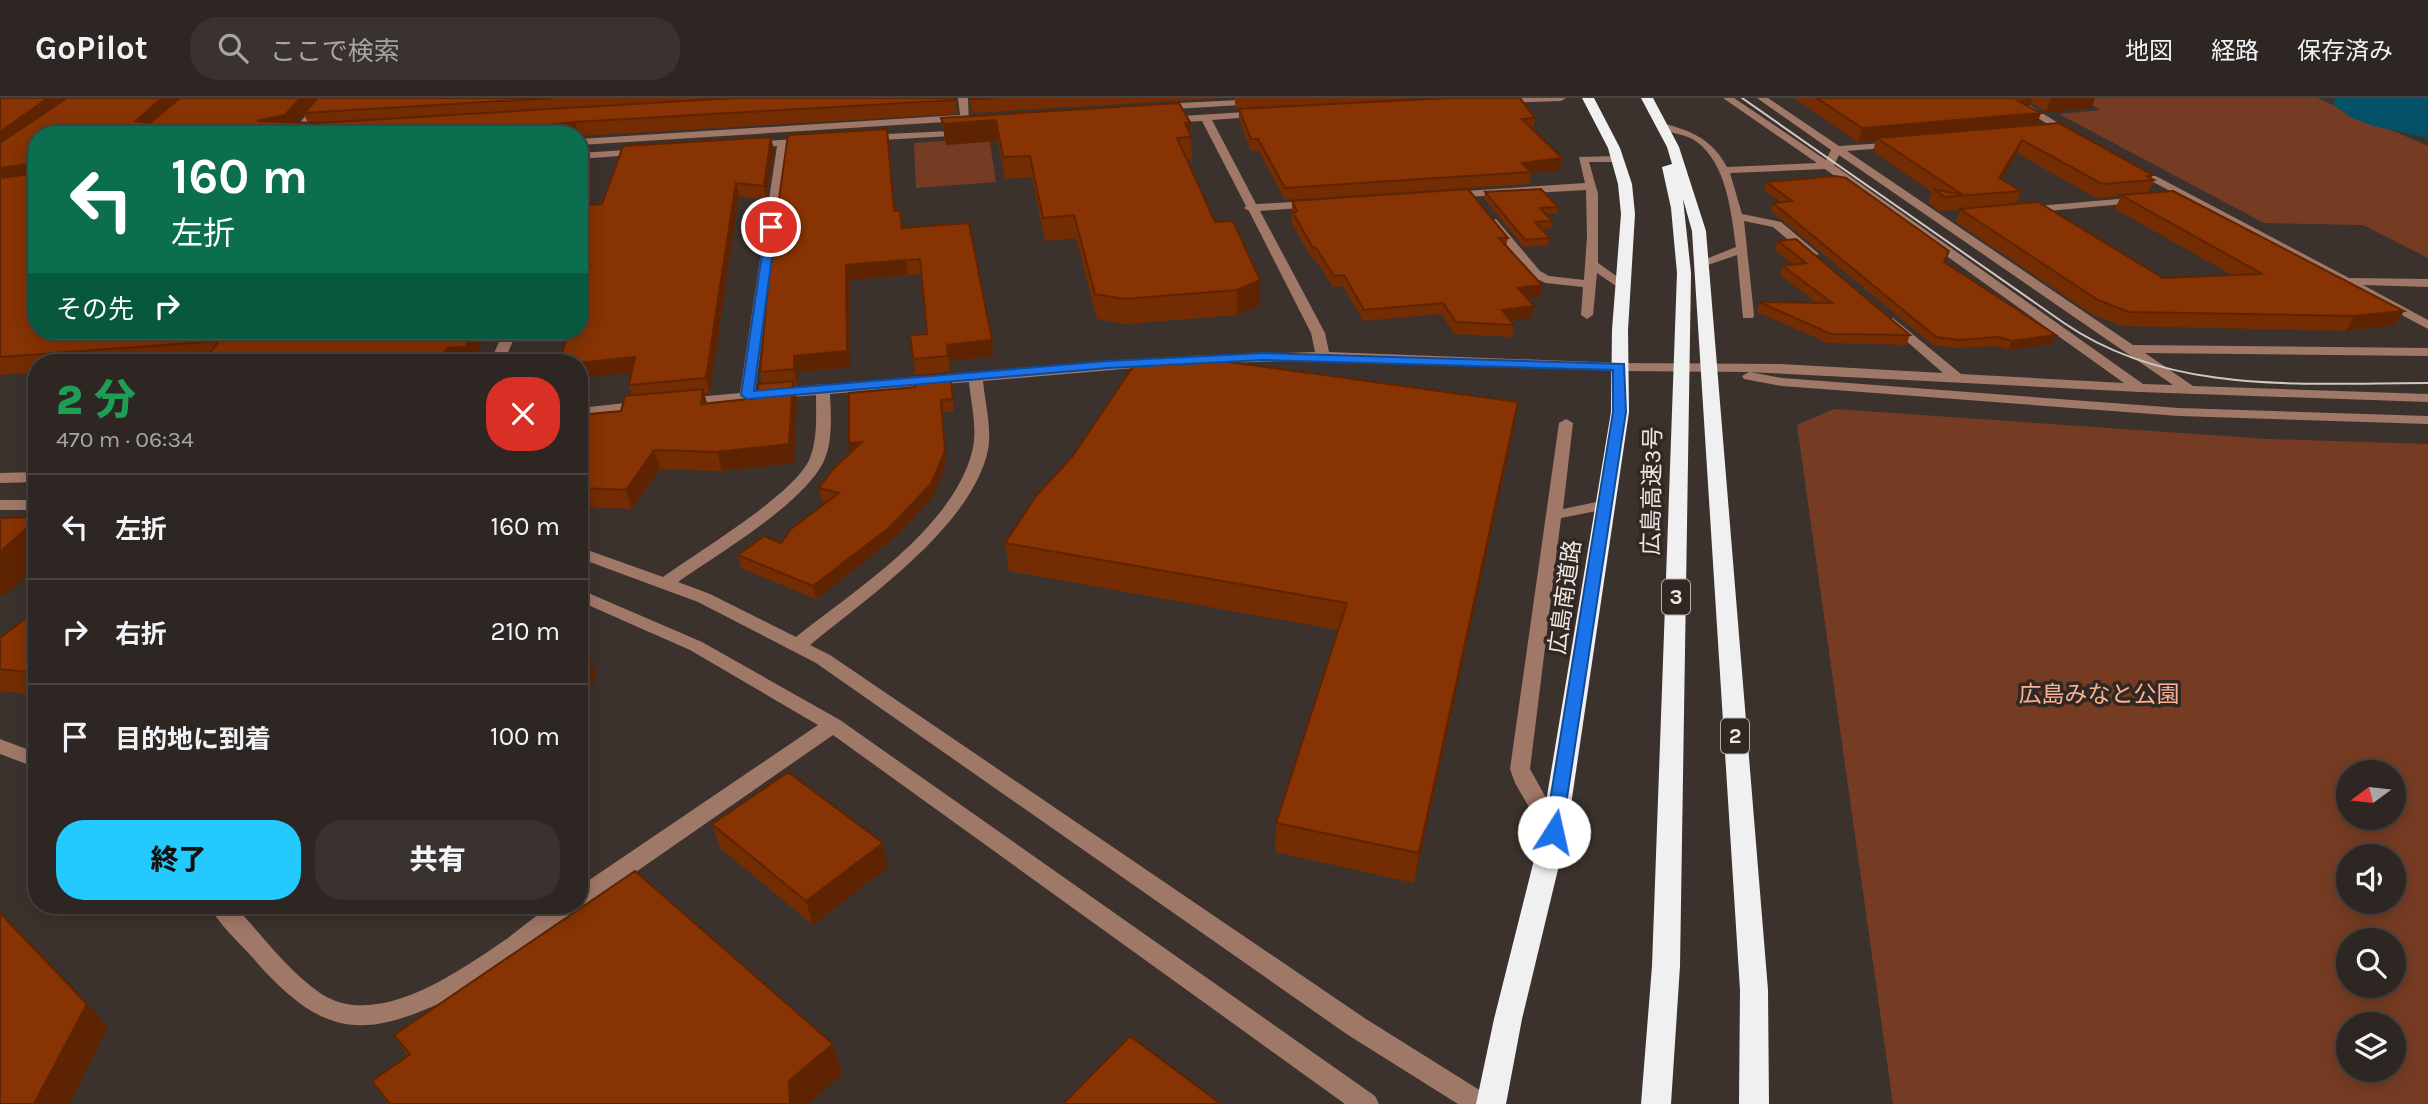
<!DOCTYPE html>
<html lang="ja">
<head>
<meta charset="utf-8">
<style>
  body { margin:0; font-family:Karla,"Noto Sans JP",sans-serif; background:#39322f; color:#f1f3f6; height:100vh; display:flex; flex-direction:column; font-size:26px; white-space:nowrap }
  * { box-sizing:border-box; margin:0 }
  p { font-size:23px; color:#a7a5a5 }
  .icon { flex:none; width:38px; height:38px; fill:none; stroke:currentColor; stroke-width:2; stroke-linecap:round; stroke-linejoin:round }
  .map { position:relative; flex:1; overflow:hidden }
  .sheet { position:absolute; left:28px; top:256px; width:560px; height:560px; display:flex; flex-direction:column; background:#2d2622; border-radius:28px; box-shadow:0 4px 18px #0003,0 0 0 2px #484340 }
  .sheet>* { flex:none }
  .banner { position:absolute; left:28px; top:28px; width:560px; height:214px; border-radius:28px; box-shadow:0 4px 18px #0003,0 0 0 2px #484340; background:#0b6e4f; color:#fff; overflow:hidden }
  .needle { width:46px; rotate:255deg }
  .buttons { position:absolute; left:2336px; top:662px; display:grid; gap:14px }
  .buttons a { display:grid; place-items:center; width:70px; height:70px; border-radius:50%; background:#2d2622; box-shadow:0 4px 18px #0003,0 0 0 2px #484340; font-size:35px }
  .pin { position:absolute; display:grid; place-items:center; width:60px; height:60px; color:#fff; margin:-30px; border:4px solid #fff; border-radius:50%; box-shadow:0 2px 7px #0007 }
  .me { position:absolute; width:77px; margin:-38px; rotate:10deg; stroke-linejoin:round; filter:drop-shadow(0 0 5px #0008) }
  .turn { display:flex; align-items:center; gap:24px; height:147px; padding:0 28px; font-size:32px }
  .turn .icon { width:91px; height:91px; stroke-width:2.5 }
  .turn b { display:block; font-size:49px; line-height:60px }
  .then { display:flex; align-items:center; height:66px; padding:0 28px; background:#0003; gap:14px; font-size:26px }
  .round { display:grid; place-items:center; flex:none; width:74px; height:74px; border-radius:28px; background:#39322f }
  .summary { display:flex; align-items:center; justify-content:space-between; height:119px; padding:0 28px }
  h1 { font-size:42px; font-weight:800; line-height:52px; color:#1e9e55 }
  .cta { display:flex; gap:14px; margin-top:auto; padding:14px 28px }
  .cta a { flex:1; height:80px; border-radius:28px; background:#24c9fe; color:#111; font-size:28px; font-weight:800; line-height:80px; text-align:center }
  .cta a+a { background:#39322f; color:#f1f3f6 }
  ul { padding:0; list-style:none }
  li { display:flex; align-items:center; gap:21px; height:105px; padding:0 28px; border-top:2px solid #484340 }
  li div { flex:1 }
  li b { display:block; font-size:26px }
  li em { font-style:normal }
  header { display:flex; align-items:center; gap:42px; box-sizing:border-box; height:98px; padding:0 35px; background:#2d2622; border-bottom:2px solid #484340 }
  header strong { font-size:33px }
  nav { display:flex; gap:38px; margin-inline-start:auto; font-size:24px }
  .search { width:490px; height:63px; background:#39322f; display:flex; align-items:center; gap:18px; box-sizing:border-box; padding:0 24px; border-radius:28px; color:#a7a5a5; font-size:26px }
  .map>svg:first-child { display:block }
</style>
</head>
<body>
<header>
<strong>GoPilot</strong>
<div class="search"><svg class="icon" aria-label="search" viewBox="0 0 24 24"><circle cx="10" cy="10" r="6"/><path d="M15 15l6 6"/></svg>ここで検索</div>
<nav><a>地図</a><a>経路</a><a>保存済み</a></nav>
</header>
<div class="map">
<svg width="2428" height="1006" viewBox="0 0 2428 1006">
  <rect width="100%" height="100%" fill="#3c322d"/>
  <path fill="#763c23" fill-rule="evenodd" d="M2080,0H2317L2428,48V160L2363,127L2264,125L2059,16L2101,12Z
    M989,40L996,84L916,90L914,45Z
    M1834,311L2268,341L2428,346V1006H1893L1797,327ZM2348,674H2394V719H2348ZM2348,758H2394V803H2348ZM2348,842H2394V887H2348ZM2348,926H2394V971H2348Z"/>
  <path fill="#045067" d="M2336,0H2428V40L2373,28L2352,20L2332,6Z"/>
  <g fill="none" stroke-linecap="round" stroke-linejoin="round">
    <path fill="#a07867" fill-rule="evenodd" d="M321,0H331L300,37H289Z
      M958,0H968L969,27H963L961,23L579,47V41L960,17Z
      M1495,0H1566L1561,3L1498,5L1495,4Z
      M1723,0H1734L1826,62L1831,52L1757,0H1768L1839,48L1900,44L1901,46L1896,49L1847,53L2133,247L2428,250V258L2145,255L2193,288L2428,296V304L2140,294L1750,274L1782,280L2179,310L2428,318V326L2179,318L1782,288L1744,281L1742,278L1749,274L1620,273L1323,262L1189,266L1182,262L1189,258L1315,254L1311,235L1249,113L1244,110L1246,108L1202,23L1166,25L1161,22L1166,19L1261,13L1266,16L1264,18L1212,22L1256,106L1313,103L1319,106L1313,109L1260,113L1325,235L1329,254L1620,265L1780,266L1943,275L1888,227V221L1893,220L1961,276L2124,285L1825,71L1730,75L1742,116L1781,124L1819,156L1809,159L1773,129L1744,123L1754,217L1753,220H1743L1737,157L1702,169L1696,165L1736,149C1731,114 1727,67 1697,44C1685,35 1668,36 1657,28L1662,25C1692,33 1712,41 1727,69L1817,65ZM1839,57L2173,287L2143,286L1834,67Z
      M2006,0H2018L2079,38L2070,40Z
      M1260,1L1262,3L1257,6L1159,12L1154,9L1159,6Z
      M971,32V36L967,37L866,43L861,40L866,37Z
      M810,40L815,43L814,45L788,48L755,294L823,286L828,288L1158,260L1165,264L1158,268L983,283C985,305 992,330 988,352C972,428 867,500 810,547L830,557L1366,921L1489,998L1493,1006H1458L1348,937L816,565L698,504L579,460V449L663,479C699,453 785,402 807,366C818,346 816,319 816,297L684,308L677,304L684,300L740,295L777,48L751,50L746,47L751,44ZM969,284C971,306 978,332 972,354C952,431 855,492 796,539L710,496L678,484C718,456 800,408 823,365C833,345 831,318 830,296Z
      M642,51L646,52V56L579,61V55Z
      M1579,59L1618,58L1623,61L1618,64H1589L1598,96V165L1629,187L1619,190L1597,175L1593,217L1587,221L1581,217L1583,189L1546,185L1532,179L1486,123L1496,121L1540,173L1549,178L1584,182L1587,138L1586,92L1449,100L1443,97L1449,94L1585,85Z
      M2133,66L2349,180L2428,181V189L2363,187L2428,222V231L2129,71L2128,69Z
      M2141,99L2147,102L2145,104L2026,115L2020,112L2026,109Z
      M504,233H517L504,264H490Z
      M645,303L652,307L650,310L579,318V310Z
      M1566,321L1573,325L1563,411L1606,402L1614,407L1612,410L1561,420L1530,671L1565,734L1561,740L1554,742L1547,740L1515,685L1510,671L1559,325Z
      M37,374V384L0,385V375Z
      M0,402H37V412H0Z
      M579,491L702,544L840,622L1375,998L1379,1006H1345L833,637L463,894C367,942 326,944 253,860C239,844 218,826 209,807H234C261,836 286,871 320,895C376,933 458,874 505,842C517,834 544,809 558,807C564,806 572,807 579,807V789L818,627L690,552L579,503Z
      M0,641L37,655V670L0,656Z"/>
    <path fill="#f0f0f0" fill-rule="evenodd" d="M1582,0H1594L1620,50L1632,86L1635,116L1628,232L1629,314L1567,734L1522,921L1506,1006H1476L1494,921L1541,734L1611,314L1612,232L1621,116L1618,86L1608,50Z
      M1641,0H1653L1679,49L1706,133L1768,892L1769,1006H1739L1740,892L1692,133L1683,101L1691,175L1680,868L1671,1006H1641L1652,868L1677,175L1671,110L1662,69L1672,66L1667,49Z"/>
    <path stroke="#cfc8c4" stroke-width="2" d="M1742,0L2064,225C2170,298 2305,285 2428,285"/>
  </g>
  <path fill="#742c03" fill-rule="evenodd" d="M0,0H956L957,16L579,38V37H37V233H487L473,264H203L204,262L177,264H37V274L0,277ZM304,16L308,25H296Z
    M970,0H1222L972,15Z
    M1235,0H1418L1248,11L1535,20L1533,31L1560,72L1531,75L1529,86L1285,102L1258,52L1251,53L1239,22V11H1235Z
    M1794,0H2095L2091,10L2046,14L2030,4L2028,8L2037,27L2153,77L2151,80L2154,82L2148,95L2404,213L2395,227L2346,233L2123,228L2092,216L1956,124L1960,112L1940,113L1928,105L1932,94L1873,53L1876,42L1858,44ZM2017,55L2096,100L2121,98L2115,111L2232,177L2163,180L2016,106L2021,93L2001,81Z
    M941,20L1190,24L1192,61H1186L1215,124L1260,207L1237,217L1126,226L1097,221L1076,140L1045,143L1032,79L1005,81L998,43L946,47Z
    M889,44L895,113L903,130L994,258L949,263L950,274L915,277L913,261L927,236L921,176L849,182L850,269L798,274L797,288H794L797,301L794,365L722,373L660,371L632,411L579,409V317L621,313L632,297L629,287L632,275L585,183H579V134L602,106L774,52L766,101L739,98L710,295L704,296L707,305L757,300L762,286L760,274Z
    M1766,84L1945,165L2053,246L2008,252L1996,248L1956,250L1933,247L1771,113L1773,105L1781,104L1764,92Z
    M1485,94L1558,109L1557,115L1545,116L1552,123L1551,130L1541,131L1550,140L1548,147L1524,149L1484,100Z
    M1292,103L1508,140L1506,148L1542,187L1540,199L1527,200L1532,220L1510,222L1514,227L1512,239L1455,236L1441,216L1363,223L1343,188L1333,189L1315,161H1312L1292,126Z
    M1778,143L1910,237L1906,247L1828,245L1757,214L1759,204H1816L1780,177L1783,168L1794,167L1775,152Z
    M950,275L954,313L943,314L946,366L933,399L892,442L816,501L741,470L738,457L781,445L826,404L822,403L819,390L851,354L849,345L915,289Z
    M1514,330L1414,785L1275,754L1276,725L1338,532L1009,473L1005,445Z
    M37,512V597L0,593V540Z
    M712,726L888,769L813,827L720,750Z
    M394,937L833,946L842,976L808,1006H388L372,983L407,958Z"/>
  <path fill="#5e2402" d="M48,0H75L0,54V34Z
    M162,0H183L143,37L136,23Z
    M300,0H319L291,31L257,23Z
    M2051,0H2095L2091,10L2046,14Z
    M2031,2L2026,16L2018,3Z
    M2041,15L2036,29L1877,40L1876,42L1858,44L1862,30Z
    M996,22L998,43L946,47L943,26Z
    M575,24L578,37H495L498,32Z
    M1190,24V39L1185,25Z
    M887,31L889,44L896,128L894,113Z
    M771,39L774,52L766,101L764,88Z
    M2022,42L2017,55L1994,94L1999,80Z
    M1562,60L1560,72L1531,75L1522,65Z
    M28,66L37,80L0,87V70Z
    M736,85L739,98L710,295L706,280Z
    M906,162L908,177L849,182L850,269L798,274L797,288L794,271V258L846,167Z
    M1260,182V207L1237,217V192Z
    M1542,187L1540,199L1516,201L1518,190Z
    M1534,208L1532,220L1500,223L1502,212Z
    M2404,213L2395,227L2346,233L2354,218Z
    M473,233H487L473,264H441L447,250Z
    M2056,237L2053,246L2008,252L2012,243Z
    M992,242L994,258L949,263L950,274L947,247Z
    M392,256L396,264H299Z
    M635,259L640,274L579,280V265Z
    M793,283L797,301L794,365L722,373L717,354Z
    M703,291L708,309L701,306Z
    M941,302L946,366L933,399L892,442L816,501L813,488Z
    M1518,304L1514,330L1414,785L1419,755Z
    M862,344L851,358L849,345Z
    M654,352L660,371L632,411L626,392Z
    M37,421V468L3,499L0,495V454Z
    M589,558L597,580L579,594V566Z
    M883,745L888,769L813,827L806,803Z
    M87,906L108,929L69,1006H34Z
    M833,946L842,976L808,1006H790L789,983Z"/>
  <path fill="#873303" stroke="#5e2402" stroke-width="2" d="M0,0H48L0,34Z
    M67,0H162L136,23L150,25L180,0H300L285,17L257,23L317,25L734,0H955V2L575,24L498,32L495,37H404L408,31L323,37H37V233H473L466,249L447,250L441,264H387L392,256L299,264H203L219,243L0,259V80L31,76L28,66L0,70V45Z
    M318,0H552L304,15Z
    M971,0H995L971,1Z
    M1448,0H1520L1535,20L1522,21L1562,60L1522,65L1531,74L1285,90L1258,41H1251L1239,11Z
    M1817,0H2027L2031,2L2018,3L2041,15L1862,30Z
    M1179,5L1190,24L1185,25L1191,39L1177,40L1215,124L1233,123L1260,182L1237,192L1125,201L1095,196L1074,117L1043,120L1030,58L1003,59L996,22L943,26L941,20Z
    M2059,25L2153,77L2147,78L2154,82L2102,86L2022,42L1999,80L2021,93L1945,99L1933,91L1963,97L1877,40Z
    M887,31L894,113H900L902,130L969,125L992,242L947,247L948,258L913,261L910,237L927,236L920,161L846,167L847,253L794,258V271L760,274L770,164L788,37Z
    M771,39L764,88L736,85L706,280L629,287L635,259L579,265L559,264L569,233H579V201L590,168L579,169V134L590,107L602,106L623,48Z
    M1835,78L1846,80L1949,153L1944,164L2056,237L2012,243L1999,239L1959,242L1936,239L1773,105L1792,103L1766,84Z
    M1468,91L1508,140H1499L1542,187L1518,190L1534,208L1502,212L1514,227L1456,224L1443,205L1364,212L1344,177L1334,178L1316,150H1313L1293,115L1297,113L1292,103Z
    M1541,91L1558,109L1540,110L1552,123L1535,124L1550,140L1525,142L1485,94Z
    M2173,93L2404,213L2354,218L2129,214L2098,202L1960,111L2038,104L2163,180L2262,176L2121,97Z
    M1796,141L1910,237L1831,236L1759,204L1832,205L1783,168L1806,165L1778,143Z
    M1208,261L1518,304L1419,755L1276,725L1347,505L1005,445L1036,398L1072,359L1136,264Z
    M950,275L953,301L941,302L945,353L931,386L890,429L813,488L738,457L764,438L781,445L791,431L839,395L819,390L833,371L862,344L849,345V295L915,289L914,278Z
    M793,283L789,346L717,354L654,352L626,392L579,390V317L621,313L625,298L703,291L701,306L757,300L758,286Z
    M37,419V421L0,454V420Z
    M37,512V574L35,575L0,571V540Z
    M579,555L589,558L579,566Z
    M788,674L883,745L806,803L712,726Z
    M635,773L833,946L789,983L790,1006H390L372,983L410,956L394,937Z
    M0,815L87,906L34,1006H0Z
    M1130,938L1221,1006H1063Z"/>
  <path fill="#1a73e8" stroke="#114b97" stroke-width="2" d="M771,125L776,129L754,293L1108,263L1263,255L1624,266L1626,314L1561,739H1548L1545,734L1613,314V272L1263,262L1108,270L747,301L741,297L766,129Z"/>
  <g text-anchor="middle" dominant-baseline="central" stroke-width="7" stroke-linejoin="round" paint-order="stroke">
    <g fill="#322823" stroke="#b6aeaa" stroke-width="2">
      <rect x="1662" y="481.5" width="28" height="35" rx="5"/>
      <rect x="1721" y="620.5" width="28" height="35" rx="5"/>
    </g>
    <g font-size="21" font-weight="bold" fill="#eee7e4">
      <text x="1676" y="499">3</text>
      <text x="1735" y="638">2</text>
    </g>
    <g font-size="23" fill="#eee7e4" stroke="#322823">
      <text transform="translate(1652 393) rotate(-89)">広島高速3号</text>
      <text transform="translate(1565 499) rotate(-82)">広島南道路</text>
    </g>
    <g font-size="23" fill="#fbb395" stroke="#322823">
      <text x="2099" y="596">広島みなと公園</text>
    </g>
  </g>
</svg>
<div class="buttons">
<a><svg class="needle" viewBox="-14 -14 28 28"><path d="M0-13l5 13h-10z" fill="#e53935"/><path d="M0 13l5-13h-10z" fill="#a7a5a5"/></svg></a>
<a><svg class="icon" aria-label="sound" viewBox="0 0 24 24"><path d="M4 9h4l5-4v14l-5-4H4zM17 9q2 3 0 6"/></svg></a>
<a><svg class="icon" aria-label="search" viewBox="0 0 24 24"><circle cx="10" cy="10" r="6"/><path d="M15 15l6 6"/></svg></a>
<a><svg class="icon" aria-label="layers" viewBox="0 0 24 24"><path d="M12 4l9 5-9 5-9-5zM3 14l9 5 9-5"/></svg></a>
</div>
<div class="pin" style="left:771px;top:129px;background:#d93025"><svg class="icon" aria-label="arrive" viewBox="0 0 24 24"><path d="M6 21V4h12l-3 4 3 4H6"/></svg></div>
<svg class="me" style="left:1554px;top:734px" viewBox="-20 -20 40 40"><circle r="19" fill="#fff"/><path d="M0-13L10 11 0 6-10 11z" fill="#1a73e8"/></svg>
<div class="banner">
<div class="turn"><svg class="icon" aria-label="left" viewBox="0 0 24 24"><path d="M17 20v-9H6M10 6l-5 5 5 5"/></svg><div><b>160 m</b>左折</div></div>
<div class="then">その先<svg class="icon" aria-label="right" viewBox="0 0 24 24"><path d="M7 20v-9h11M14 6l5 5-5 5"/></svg></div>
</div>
<section class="sheet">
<div class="summary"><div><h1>2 分</h1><p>470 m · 06:34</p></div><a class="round" style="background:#d93025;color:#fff"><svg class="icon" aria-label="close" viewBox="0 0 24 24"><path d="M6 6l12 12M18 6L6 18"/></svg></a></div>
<ul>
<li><svg class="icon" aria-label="left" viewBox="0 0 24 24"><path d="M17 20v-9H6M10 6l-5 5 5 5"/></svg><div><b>左折</b></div><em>160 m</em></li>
<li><svg class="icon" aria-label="right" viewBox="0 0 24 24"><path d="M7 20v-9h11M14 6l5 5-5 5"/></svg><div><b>右折</b></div><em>210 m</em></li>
<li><svg class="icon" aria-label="arrive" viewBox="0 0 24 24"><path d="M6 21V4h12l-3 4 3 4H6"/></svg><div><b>目的地に到着</b></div><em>100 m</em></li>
</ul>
<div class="cta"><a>終了</a><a>共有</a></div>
</section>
</div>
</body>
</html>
